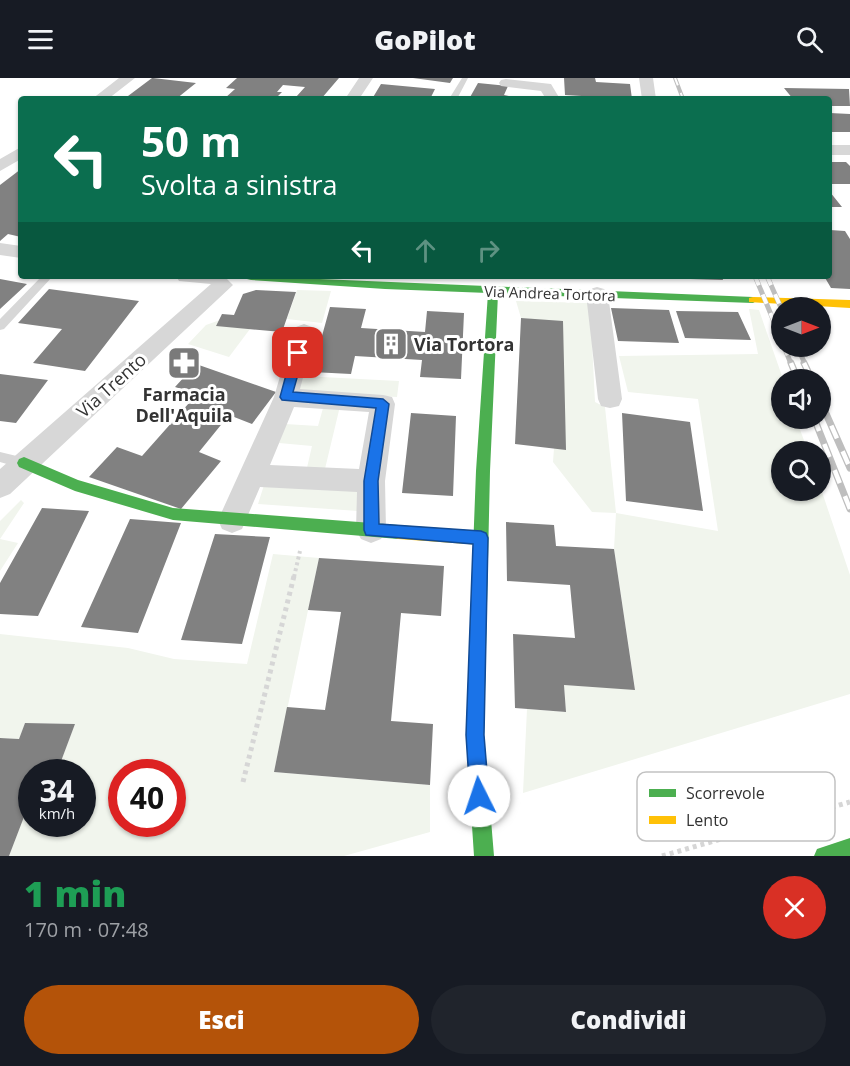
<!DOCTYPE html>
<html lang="it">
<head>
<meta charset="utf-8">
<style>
  body { margin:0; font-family:"Open Sans",sans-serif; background:#20242c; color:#f1f3f6; height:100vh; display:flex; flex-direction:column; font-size:22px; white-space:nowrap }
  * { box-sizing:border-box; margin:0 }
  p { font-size:20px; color:#9ea1a6 }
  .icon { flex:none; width:33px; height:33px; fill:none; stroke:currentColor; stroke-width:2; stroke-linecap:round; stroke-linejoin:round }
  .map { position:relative; height:778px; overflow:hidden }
  .sheet { display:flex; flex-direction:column; background:#171b24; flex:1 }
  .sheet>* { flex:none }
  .banner { position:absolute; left:18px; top:18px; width:814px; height:183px; border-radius:6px; box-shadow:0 2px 4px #0004; background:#0b6e4f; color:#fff; overflow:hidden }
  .needle { width:39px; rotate:90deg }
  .buttons { position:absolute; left:771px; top:219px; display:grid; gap:12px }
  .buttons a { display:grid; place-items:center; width:60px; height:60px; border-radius:50%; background:#171b24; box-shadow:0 2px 4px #0004; font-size:30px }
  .speed { position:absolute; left:18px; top:681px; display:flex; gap:12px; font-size:30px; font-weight:700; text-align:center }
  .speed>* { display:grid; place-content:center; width:78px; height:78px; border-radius:50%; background:#171b24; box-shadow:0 2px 4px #0004; line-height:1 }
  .speed small { font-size:15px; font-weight:400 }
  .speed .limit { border:9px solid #d22; background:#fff; color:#111 }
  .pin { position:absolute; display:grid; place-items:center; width:51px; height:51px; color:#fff; margin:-26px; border-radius:12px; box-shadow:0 3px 9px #0006 }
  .me { position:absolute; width:66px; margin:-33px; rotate:356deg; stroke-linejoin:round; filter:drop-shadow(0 0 4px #0008) }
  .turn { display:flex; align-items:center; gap:21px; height:126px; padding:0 24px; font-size:27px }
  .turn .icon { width:78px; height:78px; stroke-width:2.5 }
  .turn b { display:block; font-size:42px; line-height:51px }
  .lanes { display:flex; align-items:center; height:57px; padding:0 24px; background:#0003; justify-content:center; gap:30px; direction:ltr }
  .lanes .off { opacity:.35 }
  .round { display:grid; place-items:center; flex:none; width:63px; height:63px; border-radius:32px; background:#20242c }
  .headline { display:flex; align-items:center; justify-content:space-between; height:102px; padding:0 24px }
  h1 { font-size:36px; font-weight:800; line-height:45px; color:#1e9e55 }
  .action { display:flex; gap:12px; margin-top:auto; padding:12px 24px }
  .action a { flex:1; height:69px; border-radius:36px; background:#b45309; color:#fff; font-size:24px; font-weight:800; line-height:69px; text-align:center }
  .action a+a { background:#20242c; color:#f1f3f6 }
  header { display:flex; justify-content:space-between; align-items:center; height:78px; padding:0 24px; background:#171b24; font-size:27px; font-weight:800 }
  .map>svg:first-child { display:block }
</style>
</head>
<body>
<header><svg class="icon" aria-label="menu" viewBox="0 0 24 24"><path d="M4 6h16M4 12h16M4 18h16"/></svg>GoPilot<svg class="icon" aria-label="search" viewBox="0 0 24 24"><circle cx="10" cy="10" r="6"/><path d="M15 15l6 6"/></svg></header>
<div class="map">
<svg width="850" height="778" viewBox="0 0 850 778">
  <rect width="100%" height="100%" fill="#fff"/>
  <path fill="#f1f5ed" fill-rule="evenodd" d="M297,212L331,213L322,245L287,241Z
    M516,223L590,225L595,324L605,329L616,435L718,453L698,321L628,314L619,278L758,276L749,231L759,232L783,301L782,340L796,341L808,373L782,374V412L821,411L850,497V616L523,715L527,631L566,634L564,607L635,611L614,471L616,435L592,434L553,384L563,244L521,240Z
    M220,242L250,251L229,279L188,266L206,247Z
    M302,298L399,303L397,319L298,314Z
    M325,323L341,324L324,395L306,394L312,368L279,365L285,346L318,348Z
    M265,404L361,411L358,433L258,426Z
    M21,422L24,425L0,461L18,465L0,493V443Z
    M273,476L319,480L274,694L430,707V754L344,778H9L31,719L32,746H82V694H57L75,646L25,645L19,661L0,660V556L128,570L174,581L247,586ZM122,694H172V746H122Z"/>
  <path fill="#818181" d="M152,0H153L196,5L176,21H124Z
    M237,0H339L321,21H297L299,19H296L305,9L283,7L277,14H282L275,21H224L235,11L226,10Z
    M413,0H453L450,5Z
    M564,0H595L596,4L630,6L632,21L565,17Z
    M478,5L508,8L504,17L523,21H469Z
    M381,6L435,11L430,21H372Z
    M784,10L849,11L850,28H830V21H793Z
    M830,35L850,36V54H830Z
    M830,84H846L850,88V106H830Z
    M21,91V159L8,156L0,163V107Z
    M830,114L842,129H830Z
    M830,152L845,153L850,161V211L831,210L824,198H830Z
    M658,198H722L723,202L658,200Z
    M0,201L27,206L0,231Z
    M49,211L139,223L85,293L33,285L62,251L18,245Z
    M256,212L296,214L282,254L216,248L222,236L234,237L243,216Z
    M330,229L366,231L361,250L425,254L427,233L464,235L461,301L420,299L422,282L355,278L351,296L312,294Z
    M611,230L669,232L679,265L618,263Z
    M676,233L738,234L751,262L685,260Z
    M521,240L563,243L566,372L515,366Z
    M196,286L276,314L252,346L229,337L199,374L221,383L181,431L89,399L117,369L142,378L197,316L175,309Z
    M0,296L48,302L16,345L0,343Z
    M411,335L456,338L453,418L402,415Z
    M622,335L690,344L703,433L626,423Z
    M42,430L89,433L38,538L0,536V505Z
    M130,441L181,445L138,555L81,549Z
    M506,444L554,447L556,468L614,471L635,612L564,607L566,634L515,630L513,556L575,560L570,507L507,503Z
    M215,456L270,459L242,566L181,562Z
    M319,480L444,488L441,538L401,535L391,643L433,646L430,707L274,694L287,629L325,632L341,534L308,532Z
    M25,645L75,646L57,694H32V718L9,778H0V660L19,661Z"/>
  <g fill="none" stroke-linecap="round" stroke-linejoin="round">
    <path stroke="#d6d6d6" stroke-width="4" stroke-dasharray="3 3" stroke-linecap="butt" d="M294,499L300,473"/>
    <path stroke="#d6d6d6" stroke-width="5" stroke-dasharray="4 4" stroke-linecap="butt" d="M243,704L294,498
      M662,778L850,724"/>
    <path fill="#d7d7d7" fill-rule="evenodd" d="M462,0H468L457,21H449Z
      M42,198H53L4,251L0,252V241Z
      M0,374L29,381L31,385L29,389L24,391L0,384Z"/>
    <path fill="#d7d7d7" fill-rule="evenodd" d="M119,0H135L108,21H92Z
      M359,0H373L359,21H345Z
      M639,0H653L656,21H642Z
      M506,1L551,6L560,21H546L541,13L501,8L499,5L501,2Z
      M830,67H850V77H830Z
      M21,69V81L0,93V81Z
      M0,165L21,168V180L0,177Z
      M176,198H224L233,207L10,416L0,420V391L211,206L179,203Z
      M597,209L604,211L608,216L622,321L619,328L610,330L601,328L598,321L586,216L590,211Z
      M304,246L312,249L315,254L300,311L383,317L392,319L395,326L385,403L386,452L381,461L371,465L361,461L356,452L357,414L260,409L242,451L232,455L222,451L218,442L274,319L293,254L296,249ZM294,329L369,334L359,391L270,387Z"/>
    <path fill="#4caf50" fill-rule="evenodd" d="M247,198L753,219L758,222L753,225L498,216L490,393L484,657L494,778H474L466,657L476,393L488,215L385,211L251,202L247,201Z
      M24,379L78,402L173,430L398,447L403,449L405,454L403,459L398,461L173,442L75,413L19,389L17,385L19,381Z
      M850,760V778H814L817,771Z"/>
    <path fill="#ffc107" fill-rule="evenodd" d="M753,219L850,222V230L749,224V220Z
      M398,447L481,453L486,455L488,460L486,465L481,467L398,461L393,459L391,454L393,449Z"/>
    <defs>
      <path id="rail-far2" d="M675,0L683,21"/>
      <path id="rail-far1" d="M755,198L782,263
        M767,198L782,232
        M784,268L791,286
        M797,268L805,286"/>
      <path id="rail" d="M791,285L798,302
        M804,285L812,302
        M820,322L850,390
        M814,340L850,431"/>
    </defs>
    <use href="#rail-far2" stroke="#bebebe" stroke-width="4"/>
    <use href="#rail-far1" stroke="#bebebe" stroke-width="5"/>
    <use href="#rail" stroke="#bebebe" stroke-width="7"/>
    <use href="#rail-far2" stroke="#fff" stroke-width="2" stroke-dasharray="8" stroke-linecap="butt"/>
    <use href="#rail-far1" stroke="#fff" stroke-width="4" stroke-dasharray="10" stroke-linecap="butt"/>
    <use href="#rail" stroke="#fff" stroke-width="4.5" stroke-dasharray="14" stroke-linecap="butt"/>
  </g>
  <path fill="#1a73e8" stroke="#114b97" stroke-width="1.5" d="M298,271L304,275L293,314L383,321L389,326L378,403L379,446L481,453L486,455L488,460L484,657L489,718L486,724L479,727L472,724L470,718L466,657L473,466L366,457L364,452V403L376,330L282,322L280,319L292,275Z"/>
  <defs>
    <symbol id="building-square" viewBox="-11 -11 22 22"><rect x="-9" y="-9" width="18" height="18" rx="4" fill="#7a7a7a" stroke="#fff"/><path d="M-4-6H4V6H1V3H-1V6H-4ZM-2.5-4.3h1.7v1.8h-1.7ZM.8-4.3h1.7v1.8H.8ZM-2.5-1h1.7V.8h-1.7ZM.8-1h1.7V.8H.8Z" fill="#fff"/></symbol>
    <symbol id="pharmacy-square" viewBox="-11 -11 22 22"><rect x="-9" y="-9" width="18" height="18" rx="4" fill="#7a7a7a" stroke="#fff"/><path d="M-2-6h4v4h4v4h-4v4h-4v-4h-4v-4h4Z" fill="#fff"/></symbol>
  </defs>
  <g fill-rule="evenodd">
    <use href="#building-square" x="372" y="247" width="38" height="38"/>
    <use href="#pharmacy-square" x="165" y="266" width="38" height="38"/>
  </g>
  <g text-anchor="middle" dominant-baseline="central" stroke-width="6" stroke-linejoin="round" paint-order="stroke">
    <g font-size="15" fill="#333" stroke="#fff">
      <text transform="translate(550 215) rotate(2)">Via Andrea Tortora</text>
    </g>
    <g font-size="18" font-weight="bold" fill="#333" stroke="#fff" text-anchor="start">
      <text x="414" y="266">Via Tortora</text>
      <text x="184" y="316" text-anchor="middle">Farmacia<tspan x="184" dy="21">Dell'Aquila</tspan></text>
    </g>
    <g font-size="18" fill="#333" stroke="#fff">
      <text transform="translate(111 307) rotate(-42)">Via Trento</text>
    </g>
  </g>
  <rect x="637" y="694" width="198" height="69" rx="9" fill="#fff" stroke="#c2c2c2" stroke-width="1.5"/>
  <rect x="649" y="711" width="27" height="8" fill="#4caf50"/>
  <rect x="649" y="738" width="27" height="8" fill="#ffc107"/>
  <g font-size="16" fill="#333">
    <text x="686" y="721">Scorrevole</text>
    <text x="686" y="748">Lento</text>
  </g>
</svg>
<div class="buttons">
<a><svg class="needle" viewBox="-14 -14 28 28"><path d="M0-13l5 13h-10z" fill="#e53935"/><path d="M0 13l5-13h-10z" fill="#9ea1a6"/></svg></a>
<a><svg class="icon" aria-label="sound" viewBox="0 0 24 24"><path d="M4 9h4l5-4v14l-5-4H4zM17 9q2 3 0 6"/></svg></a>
<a><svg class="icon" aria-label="search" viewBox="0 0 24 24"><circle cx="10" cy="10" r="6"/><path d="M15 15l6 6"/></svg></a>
</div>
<div class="speed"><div>34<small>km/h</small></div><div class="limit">40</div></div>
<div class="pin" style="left:298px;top:275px;background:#d93025"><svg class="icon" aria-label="arrive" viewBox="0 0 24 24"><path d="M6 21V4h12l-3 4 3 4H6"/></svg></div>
<svg class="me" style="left:479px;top:718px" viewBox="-20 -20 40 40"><circle r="19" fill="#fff"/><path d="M0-13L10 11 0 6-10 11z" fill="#1a73e8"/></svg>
<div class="banner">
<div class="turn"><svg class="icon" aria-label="left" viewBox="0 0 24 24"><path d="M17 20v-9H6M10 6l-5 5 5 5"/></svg><div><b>50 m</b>Svolta a sinistra</div></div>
<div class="lanes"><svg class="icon" aria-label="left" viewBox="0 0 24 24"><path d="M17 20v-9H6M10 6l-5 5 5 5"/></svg><svg class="icon off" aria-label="ahead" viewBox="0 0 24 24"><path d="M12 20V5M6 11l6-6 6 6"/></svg><svg class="icon off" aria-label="right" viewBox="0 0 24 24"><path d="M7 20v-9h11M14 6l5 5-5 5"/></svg></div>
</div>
</div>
<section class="sheet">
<div class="headline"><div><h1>1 min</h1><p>170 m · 07:48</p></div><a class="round" style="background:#d93025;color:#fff"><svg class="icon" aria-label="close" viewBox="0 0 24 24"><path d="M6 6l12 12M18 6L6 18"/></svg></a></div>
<div class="action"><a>Esci</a><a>Condividi</a></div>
</section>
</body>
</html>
